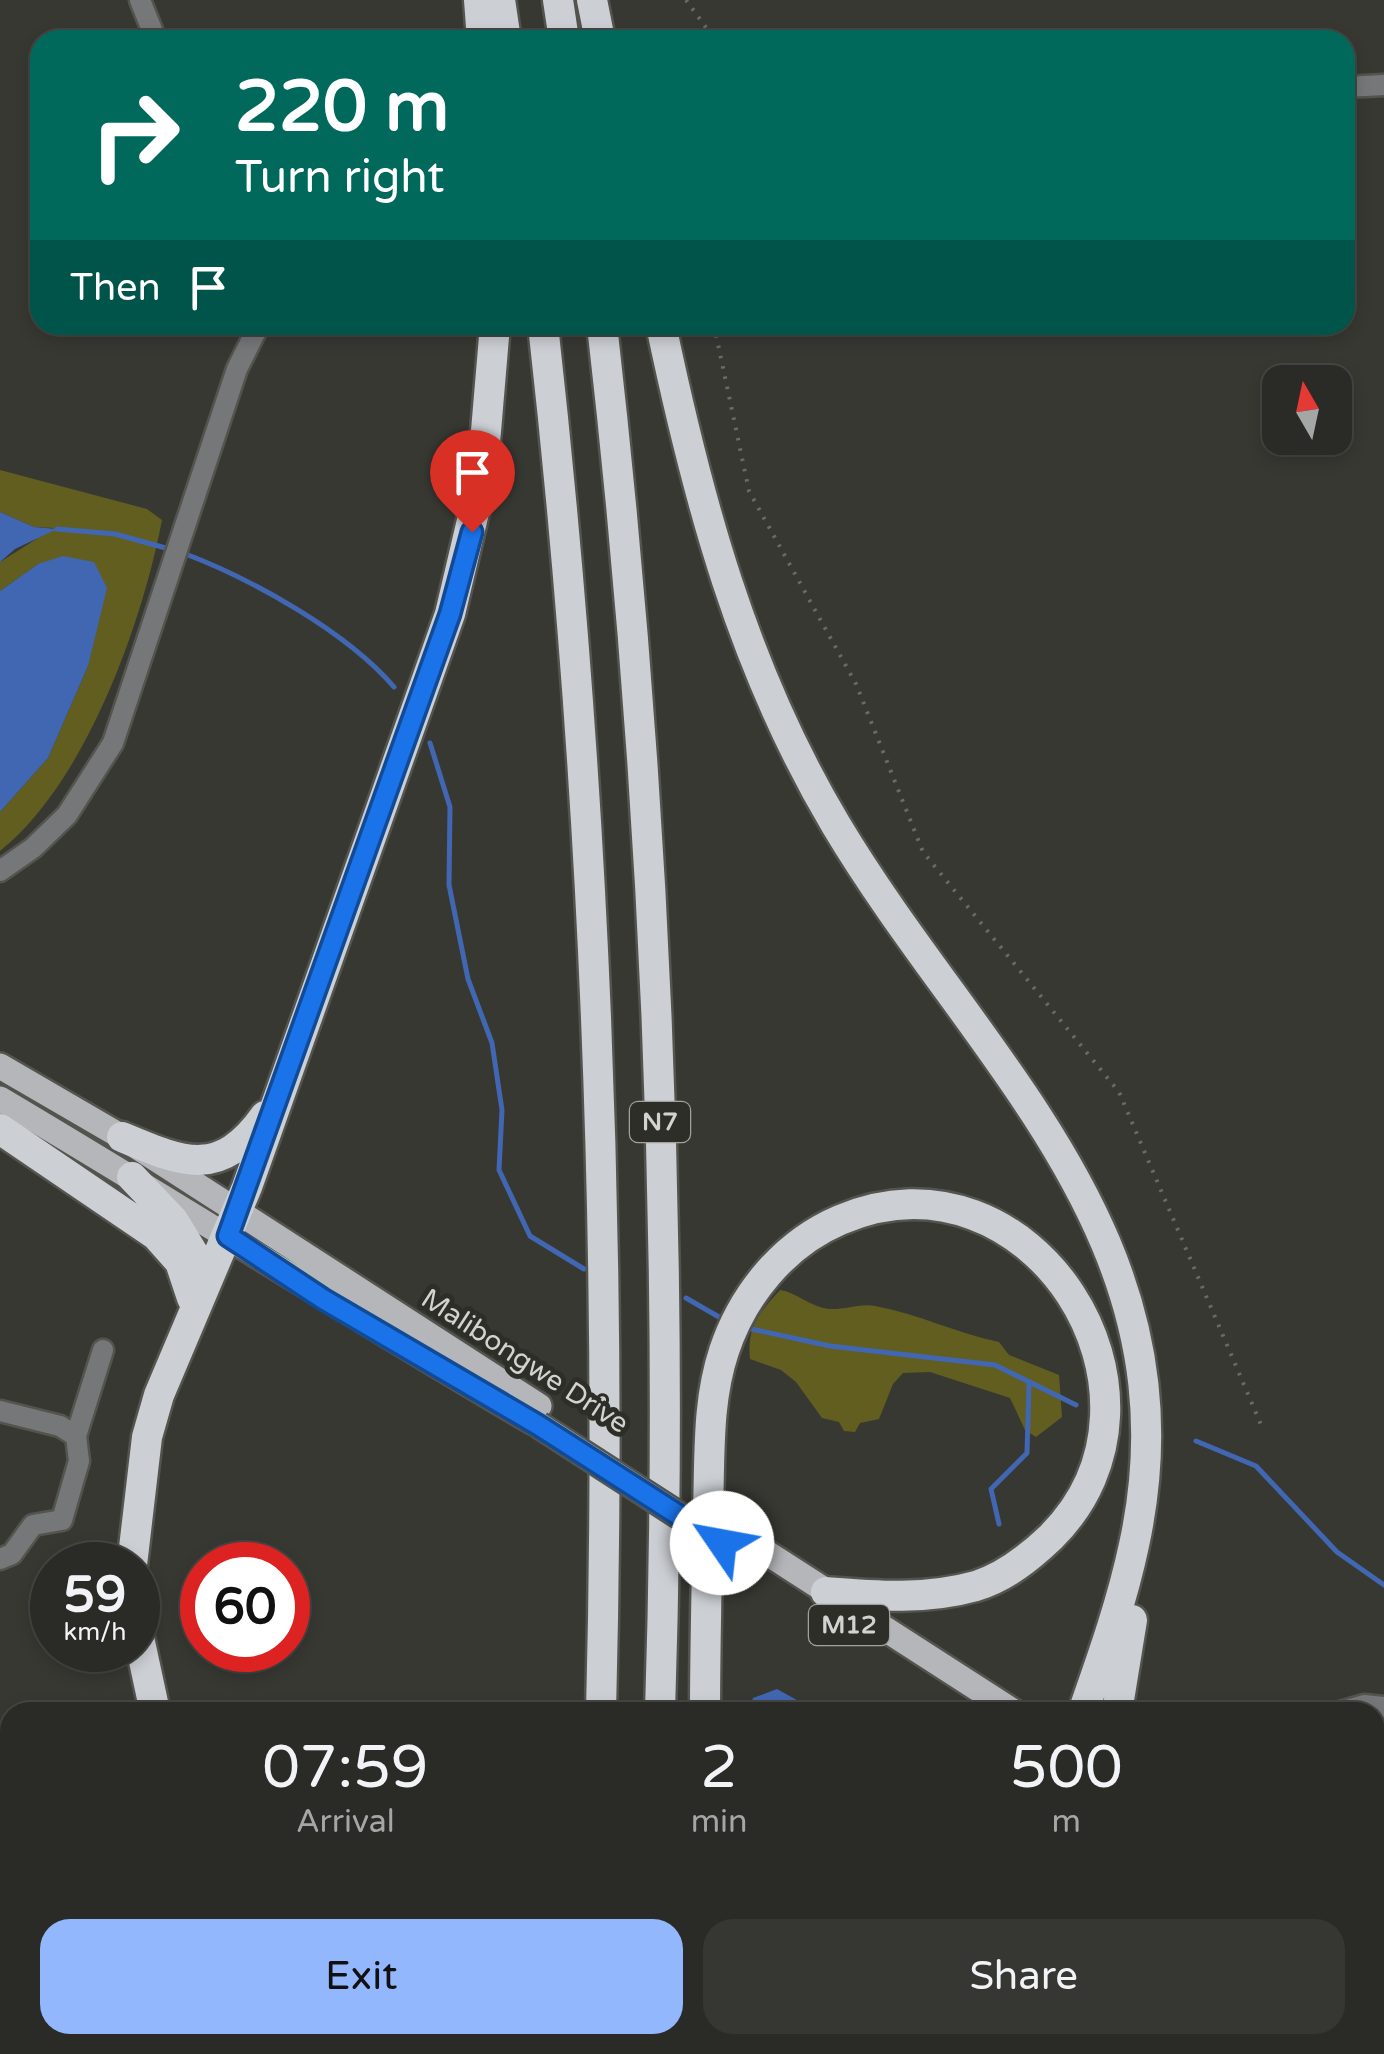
<!DOCTYPE html>
<html lang="en">
<head>
<meta charset="utf-8">
<style>
  body { margin:0; font-family:"Varela Round",sans-serif; background:#363632; color:#f1f3f6; height:100vh; display:flex; flex-direction:column; font-size:38px; white-space:nowrap }
  * { box-sizing:border-box; margin:0 }
  p { font-size:32px; color:#a5a7a7 }
  .icon { flex:none; width:55px; height:55px; fill:none; stroke:currentColor; stroke-width:2; stroke-linecap:round; stroke-linejoin:round }
  .map { position:relative; flex:1; overflow:hidden }
  .drawer { position:absolute; left:0px; top:1702px; width:1385px; height:352px; display:flex; flex-direction:column; background:#2a2a26; border-radius:30px 30px 0 0; box-shadow:0 5px 15px #0003,0 0 0 2px #464643 }
  .drawer>* { flex:none }
  .banner { position:absolute; left:30px; top:30px; width:1325px; height:305px; border-radius:30px; box-shadow:0 5px 15px #0003,0 0 0 2px #464643; background:#00695c; color:#fff; overflow:hidden }
  .needle { width:65px; rotate:351deg }
  .controls { position:absolute; left:1262px; top:365px; display:grid; gap:20px }
  .controls a { display:grid; place-items:center; width:90px; height:90px; border-radius:20px; background:#2a2a26; box-shadow:0 5px 15px #0003,0 0 0 2px #464643; font-size:50px }
  .speed { position:absolute; left:30px; top:1542px; display:flex; gap:20px; font-size:50px; font-weight:700; text-align:center }
  .speed>* { display:grid; place-content:center; width:130px; height:130px; border-radius:50%; background:#2a2a26; box-shadow:0 5px 15px #0003,0 0 0 2px #464643; line-height:1 }
  .speed small { font-size:25px; font-weight:400 }
  .speed .limit { border:15px solid #d22; background:#fff; color:#111 }
  .pin { position:absolute; display:grid; place-items:center; width:85px; height:85px; color:#fff; margin:-102px -42px; border-radius:50% 50% 50% 0; rotate:-45deg; box-shadow:0 0 10px #0007 }
  .pin .icon { rotate:45deg }
  .me { position:absolute; width:110px; margin:-55px; rotate:303deg; stroke-linejoin:round; filter:drop-shadow(0 0 8px #0008) }
  .turn { display:flex; align-items:center; gap:35px; height:210px; padding:0 40px; font-size:45px }
  .turn .icon { width:130px; height:130px; stroke-width:2.5 }
  .turn b { display:block; font-size:70px; line-height:85px }
  .then { display:flex; align-items:center; height:95px; padding:0 40px; background:#0003; gap:20px; font-size:38px }
  .eta { display:flex; justify-content:space-evenly; align-items:center; height:170px; text-align:center }
  .eta b { font-size:60px; font-weight:600; line-height:70px }
  .button { display:flex; gap:20px; margin-top:auto; padding:20px 40px }
  .button a { flex:1; height:115px; border-radius:30px; background:#92b7fd; color:#111; font-size:40px; font-weight:600; line-height:115px; text-align:center }
  .button a+a { background:#363632; color:#f1f3f6 }
  .map>svg:first-child { display:block }
</style>
</head>
<body>
<div class="map">
<svg width="1384" height="2054" viewBox="0 0 1384 2054">
  <rect width="100%" height="100%" fill="#383833"/>
  <path fill="#615e20" d="M0,470L147,509L162,520C142,625 85,783 0,851V812L48,758L88,666L38,564L0,591V562L54,528L34,527L0,512Z
    M780,1290C795,1292 811,1307 829,1309C844,1310 861,1303 875,1306C919,1314 956,1333 999,1342L1009,1355L1059,1375L1062,1417L1036,1437L1025,1430L1010,1398L930,1372L903,1373L893,1384L879,1419L860,1423L855,1432L844,1431L839,1422L822,1418L796,1382L781,1370L750,1359C747,1327 758,1314 780,1290Z"/>
  <path fill="#4167b2" d="M0,512L34,527L57,529L15,549L0,562Z
    M63,556L94,562L107,588L88,666L48,758L0,812V591L38,564Z
    M777,1689L818,1712H748L753,1698Z
    M750,2045H858L853,2054H750Z"/>
  <g fill="none" stroke-linecap="round" stroke-linejoin="round">
    <path stroke="#4167b2" stroke-width="5" d="M57,529L115,534L173,550
      M183,553C252,579 347,632 394,687
      M430,743L450,807L449,885L468,979L492,1043L502,1110L499,1170L530,1236L584,1269
      M686,1298L719,1317
      M747,1328L830,1346L995,1365L1076,1405
      M1196,1441L1256,1466L1337,1552L1384,1585
      M999,1524L991,1489L1027,1453L1029,1384"/>
    <defs>
      <path id="minor" d="M140,0L156,40
        M1345,87L1384,85
        M0,871L33,848L67,815L113,743L237,369L259,325
        M0,1411L60,1426L76,1436L79,1461L62,1520L33,1525L12,1554L0,1559
        M76,1436L103,1350
        M1340,1712L1364,1705L1384,1707
        M1375,1866L1384,1873"/>
      <path id="major" d="M0,1066L122,1137L539,1406
        M0,1099C179,1205 354,1317 534,1422
        M722,1524L1014,1712
        M1375,1954L1384,1960"/>
      <path id="highway" d="M479,0L482,40
        M500,0L506,40
        M558,0L564,40
        M592,0L600,40
        M543,325C595,786 613,1249 601,1712
        M602,325C655,785 675,1250 660,1712
        M661,325C698,501 743,669 836,825C977,1061 1201,1238 1134,1545C1122,1602 1102,1658 1083,1712
        M0,1129L156,1235L180,1262L192,1298
        M122,1137C184,1163 220,1179 265,1116
        M132,1177L173,1220L198,1261
        M132,1565L147,1437L159,1395L247,1187L450,614L482,478L495,325
        M138,1633L155,1712
        M705,1712C705,1645 707,1577 708,1509C710,1456 707,1402 724,1351C743,1294 784,1244 840,1220C1030,1138 1194,1394 1051,1537C1029,1558 1005,1577 976,1586C926,1600 877,1596 826,1592
        M1117,1712L1132,1620
        M311,2045L315,2054
        M707,2045V2054
        M581,2054L582,2045
        M644,2054V2045
        M895,2054L901,2045"/>
    </defs>
    <use href="#minor" stroke="#54544f" stroke-width="25"/>
    <use href="#major" stroke="#54544f" stroke-width="30"/>
    <use href="#highway" stroke="#54544f" stroke-width="35"/>
    <path stroke="#6a6a66" stroke-width="4" stroke-dasharray="2.5 8" stroke-linecap="butt" d="M686,0L715,40
      M714,325L749,491L856,684L923,852L1119,1092L1262,1427
      M0,1915L10,1903"/>
    <use href="#minor" stroke="#767779" stroke-width="20"/>
    <use href="#major" stroke="#b4b6ba" stroke-width="25"/>
    <use href="#highway" stroke="#cccfd4" stroke-width="30"/>
    <defs>
      <path id="major-bridge" d="M539,1425L722,1543"/>
    </defs>
    <use href="#major-bridge" stroke="#54544f" stroke-width="30" stroke-linecap="butt"/>
    <use href="#major-bridge" stroke="#b4b6ba" stroke-width="25"/>
  </g>
  <g fill="none" stroke-linecap="round" stroke-linejoin="round">
    <defs>
      <path id="route" d="M472,532L450,614L228,1236L323,1299L538,1425L722,1543"/>
    </defs>
    <use href="#route" stroke="#114b97" stroke-width="25"/>
    <use href="#route" stroke="#1a73e8" stroke-width="18"/>
  </g>
  <g text-anchor="middle" dominant-baseline="central" stroke-width="10" stroke-linejoin="round" paint-order="stroke">
    <g fill="#2e2e29" stroke="#a1a19e" stroke-width="2.5">
      <rect x="630" y="1102" width="60" height="40" rx="8"/>
      <rect x="809" y="1605" width="80" height="40" rx="8"/>
    </g>
    <g font-size="25" font-weight="bold" fill="#d2d2d0">
      <text x="660" y="1122">N7</text>
      <text x="849" y="1625">M12</text>
    </g>
    <g font-size="28" fill="#d2d2d0" stroke="#2e2e29">
      <text transform="translate(525 1361) rotate(33)">Malibongwe Drive</text>
    </g>
  </g>
</svg>
<div class="controls">
<a><svg class="needle" viewBox="-14 -14 28 28"><path d="M0-13l5 13h-10z" fill="#e53935"/><path d="M0 13l5-13h-10z" fill="#a5a7a7"/></svg></a>
</div>
<div class="speed"><div>59<small>km/h</small></div><div class="limit">60</div></div>
<div class="pin" style="left:472px;top:532px;background:#d93025"><svg class="icon" aria-label="arrive" viewBox="0 0 24 24"><path d="M6 21V4h12l-3 4 3 4H6"/></svg></div>
<svg class="me" style="left:722px;top:1543px" viewBox="-20 -20 40 40"><circle r="19" fill="#fff"/><path d="M0-13L10 11 0 6-10 11z" fill="#1a73e8"/></svg>
<div class="banner">
<div class="turn"><svg class="icon" aria-label="right" viewBox="0 0 24 24"><path d="M7 20v-9h11M14 6l5 5-5 5"/></svg><div><b>220 m</b>Turn right</div></div>
<div class="then">Then<svg class="icon" aria-label="arrive" viewBox="0 0 24 24"><path d="M6 21V4h12l-3 4 3 4H6"/></svg></div>
</div>
<section class="drawer">
<div class="eta">
<div><b>07:59</b><p>Arrival</p></div>
<div><b>2</b><p>min</p></div>
<div><b>500</b><p>m</p></div>
</div>
<div class="button"><a>Exit</a><a>Share</a></div>
</section>
</div>
</body>
</html>
